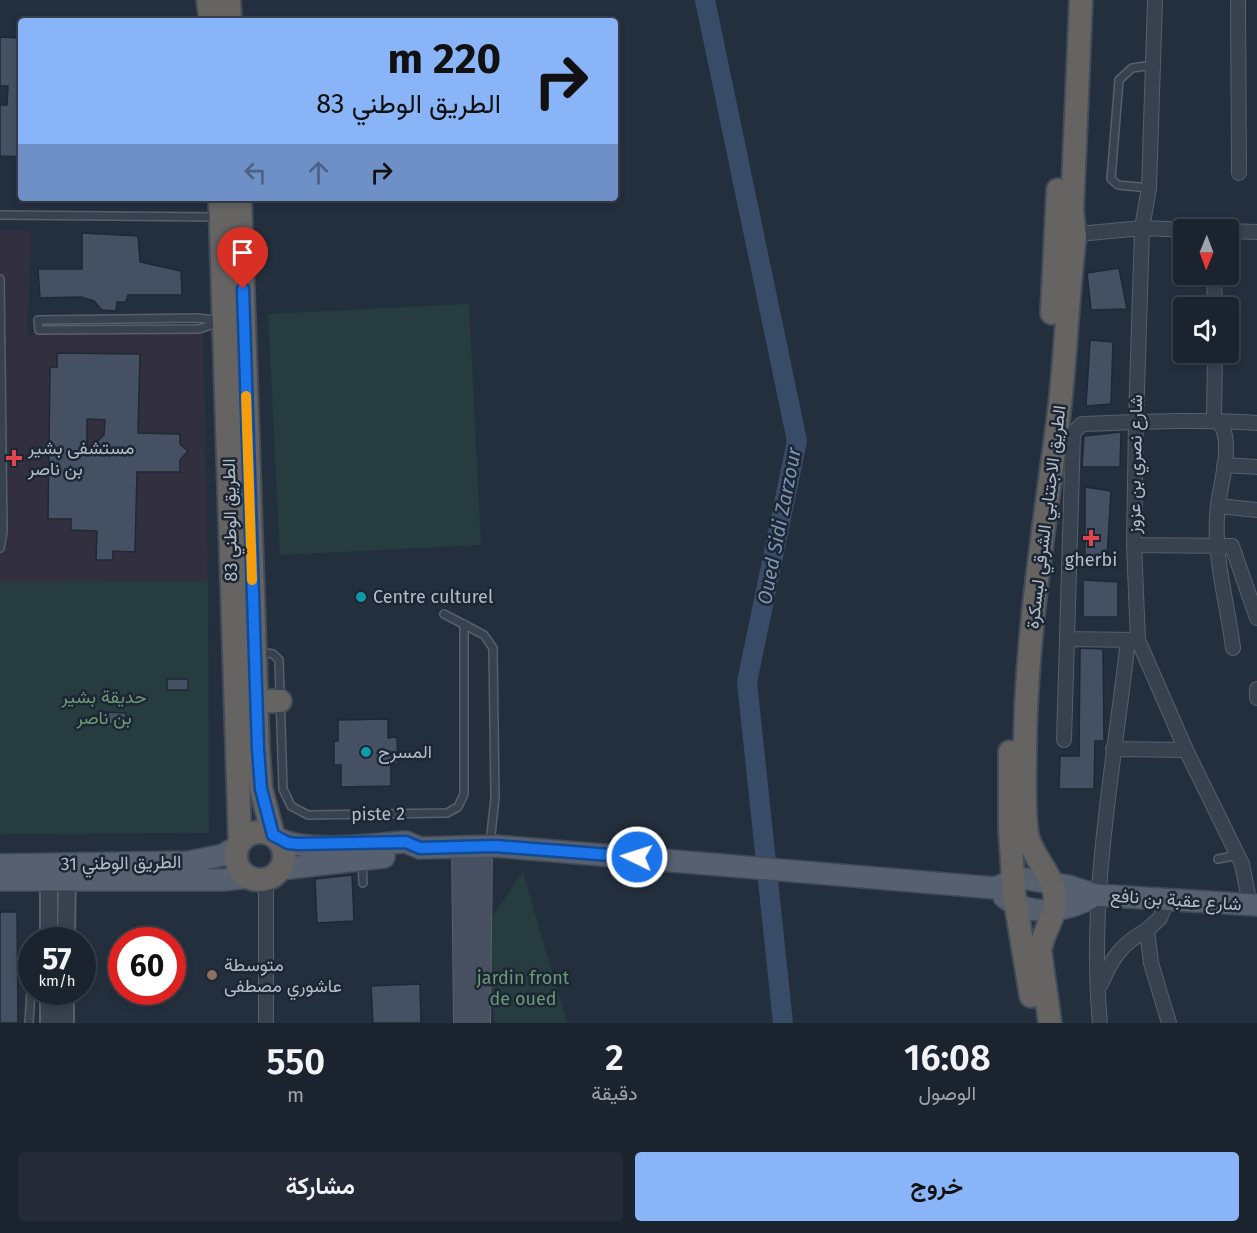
<!DOCTYPE html>
<html lang="ar">
<head>
<meta charset="utf-8">
<style>
  body { margin:0; font-family:"Fira Sans",Vazirmatn,sans-serif; background:#242b36; color:#f1f3f6; direction:rtl; height:100vh; display:flex; flex-direction:column; font-size:22px; white-space:nowrap }
  * { box-sizing:border-box; margin:0 }
  p { font-size:20px; color:#a0a4aa }
  .icon { flex:none; width:33px; height:33px; fill:none; stroke:currentColor; stroke-width:2; stroke-linecap:round; stroke-linejoin:round }
  .map { position:relative; height:1023px; overflow:hidden; direction:ltr }
  .sheet { display:flex; flex-direction:column; background:#1b232e; flex:1 }
  .sheet>* { flex:none }
  .top-card { position:absolute; left:18px; top:18px; width:600px; height:183px; border-radius:6px; box-shadow:0 3px 9px #0003,0 0 0 2px #39404a; direction:rtl; background:#8ab4f8; color:#111; overflow:hidden }
  .needle { width:39px; rotate:181deg }
  .fabs { position:absolute; left:1173px; top:219px; display:grid; gap:12px }
  .fabs a { display:grid; place-items:center; width:66px; height:66px; border-radius:6px; background:#1b232e; box-shadow:0 3px 9px #0003,0 0 0 2px #39404a; font-size:30px }
  .speed { position:absolute; left:18px; top:927px; display:flex; gap:12px; font-size:30px; font-weight:700; text-align:center }
  .speed>* { display:grid; place-content:center; width:78px; height:78px; border-radius:50%; background:#1b232e; box-shadow:0 3px 9px #0003,0 0 0 2px #39404a; line-height:1 }
  .speed small { font-size:15px; font-weight:400 }
  .speed .limit { border:9px solid #d22; background:#fff; color:#111 }
  .pin { position:absolute; display:grid; place-items:center; width:51px; height:51px; color:#fff; margin:-62px -26px; border-radius:50% 50% 50% 0; rotate:-45deg; box-shadow:0 0 6px #0007 }
  .pin .icon { rotate:45deg }
  .me { position:absolute; width:66px; margin:-33px; rotate:274deg; stroke-linejoin:round; filter:drop-shadow(0 0 4px #0008) }
  .turn { display:flex; align-items:center; gap:21px; height:126px; padding:0 18px; font-size:27px }
  .turn .icon { width:78px; height:78px; stroke-width:2.5 }
  .turn b { display:block; font-size:42px; line-height:51px }
  .lanes { display:flex; align-items:center; height:57px; padding:0 18px; background:#0003; justify-content:center; gap:30px; direction:ltr }
  .lanes .off { opacity:.35 }
  .eta { display:flex; justify-content:space-evenly; align-items:center; height:102px; text-align:center }
  .eta b { font-size:36px; font-weight:600; line-height:42px }
  .primary-button { display:flex; gap:12px; margin-top:auto; padding:12px 18px }
  .primary-button a { flex:1; height:69px; border-radius:6px; background:#8ab4f8; color:#111; font-size:24px; font-weight:600; line-height:69px; text-align:center }
  .primary-button a+a { background:#242b36; color:#f1f3f6 }
  .map>svg:first-child { display:block }
</style>
</head>
<body>
<div class="map">
<svg width="1257" height="1023" viewBox="0 0 1257 1023">
  <rect width="100%" height="100%" fill="#242f3e"/>
  <path fill="#32303f" d="M0,231H31L27,335L203,333L208,581L0,582Z"/>
  <path fill="#263c3f" d="M469,304L481,545L280,555L268,314Z
    M208,581L209,833L0,834V582Z
    M523,872L567,1023H495L482,931Z"/>
  <g fill="none" stroke-linecap="round" stroke-linejoin="round">
    <path stroke="#394c67" stroke-width="20" d="M705,0L797,441L747,682L783,1023"/>
  </g>
  <path fill="#455162" stroke="#1f2835" stroke-width="1.5" fill-rule="evenodd" d="M0,37L21,38V157L0,156V105H7L8,86H0Z
    M82,233L138,236L140,262L181,271L182,295H128L126,302H117L116,311L102,310L94,301L81,297L40,298L38,269H82Z
    M1119,268L1127,309L1091,310L1087,273Z
    M1090,340L1113,342L1111,404L1086,406Z
    M57,353L140,354L138,433L180,434V444L188,451L180,460V472H137L135,552L113,551V560H96L97,531L71,530V519H48L50,367H57ZM87,419L105,420L104,435L87,452Z
    M1121,432L1120,467H1082L1084,436Z
    M1085,487L1111,491L1107,557L1085,555Z
    M1083,580L1118,582V617H1083Z
    M1080,648L1103,649L1104,741H1095L1094,789H1059L1060,756H1079Z
    M167,679H188V690H167Z
    M105,712L126,713V724H105Z
    M388,719V738L397,737L398,764H391V786L341,787V765H334V741H338V720Z
    M352,875L354,921L317,923L315,879Z
    M0,912H17L18,1023H0Z
    M420,984L421,1023H373L371,986Z"/>
  <g fill="none" stroke-linecap="round" stroke-linejoin="round">
    <defs>
      <path id="service" d="M1149,188L1118,185L1111,179L1119,80L1132,68L1153,65
        M0,215L219,217
        M0,279L3,532L0,548
        M220,322L199,329L39,330L38,320L198,318L222,321
        M444,614L484,635L493,648L495,798L490,843
        M260,652L273,654L279,660L283,789L291,806L308,815L447,813L458,807L464,794V624
        M1218,859L1238,855
        M362,861L363,883
        M29,1023L32,975"/>
      <path id="minor" d="M1155,0L1149,188L1142,228L1136,422L1134,545L1138,640L1186,750L1242,864L1250,905
        M1238,0L1239,173
        M1228,231L1257,232
        M1068,235L1142,228L1190,230
        M1214,274L1215,308
        M1215,352L1214,420L1222,426C1232,449 1221,481 1218,505C1212,553 1227,600 1233,648
        M1224,465L1257,467
        M1218,506L1257,510
        M1134,545L1232,546L1257,618
        M1067,639L1073,433L1082,424C1140,422 1199,419 1257,423
        M1257,689V698
        M1064,740L1067,639L1135,640
        M1113,749L1186,750
        M266,879V1023
        M1168,899L1160,918L1147,930L1151,963L1169,1023
        M1101,984C1112,958 1122,943 1147,930
        M1100,1023C1088,894 1114,767 1128,640"/>
      <path id="tertiary" d="M49,868V940
        M66,940L67,869
        M49,1023V992
        M65,1023V992"/>
      <path id="secondary" d="M462,846L464,1023
        M480,1023L482,846"/>
      <path id="primary" d="M277,838C308,854 370,844 406,842L420,848L495,846L995,888L1014,880L1027,879L1068,886L1096,895L1257,905
        M0,865L189,862L223,855L238,846
        M281,869L384,857
        M0,880H223L249,877
        M1004,897C1031,918 1068,912 1096,895"/>
      <path id="trunk" d="M208,0L211,21
        M229,0L230,21
        M220,198L240,843
        M240,198L258,749L261,789L273,835
        M1052,313L1058,190
        M256,701H280
        M1010,752V828L1014,893L1031,996
        M236 856a24 24 0 1 1 48 0a24 24 0 1 1-48 0Z
        M1050,1023L1040,951C1042,933 1056,917 1055,899C1055,877 1034,859 1028,838C1023,821 1025,768 1025,747C1026,638 1044,529 1058,421C1066,360 1067,297 1075,236L1072,211L1081,0"/>
    </defs>
    <use href="#service" stroke="#565f6c" stroke-width="10"/>
    <use href="#minor" stroke="#565f6c" stroke-width="16"/>
    <use href="#tertiary" stroke="#565f6c" stroke-width="20"/>
    <use href="#secondary" stroke="#565f6c" stroke-width="22"/>
    <use href="#primary" stroke="#414a57" stroke-width="24"/>
    <use href="#trunk" stroke="#434c59" stroke-width="26"/>
    <use href="#service" stroke="#38414e" stroke-width="7"/>
    <use href="#minor" stroke="#38414e" stroke-width="14"/>
    <use href="#tertiary" stroke="#38414e" stroke-width="16"/>
    <use href="#secondary" stroke="#465061" stroke-width="20"/>
    <use href="#primary" stroke="#56606e" stroke-width="21"/>
    <use href="#trunk" stroke="#656462" stroke-width="22"/>
  </g>
  <g fill="none" stroke-linecap="round" stroke-linejoin="round">
    <defs>
      <path id="route" d="M243,289L258,749L261,789L273,835L288,843L298,844L406,842L420,848L495,846L637,857"/>
    </defs>
    <use href="#route" stroke="#114b97" stroke-width="15"/>
    <use href="#route" stroke="#1a73e8" stroke-width="10"/>
    <path stroke="#f59e0b" stroke-width="10" d="M246,396L252,580"/>
  </g>
  <g fill="#e0444e" stroke="#1d2633" stroke-width="2">
    <path d="M11 449h6v6h6v6h-6v6h-6v-6h-6v-6h6z"/>
    <path d="M1088 529h6v6h6v6h-6v6h-6v-6h-6v-6h6z"/>
  </g>
  <g fill="#0f9aa8" stroke="#1d2633" stroke-width="2">
    <circle cx="361" cy="597" r="6"/>
    <circle cx="366" cy="752" r="6"/>
  </g>
  <circle fill="#8d6e63" stroke="#1d2633" stroke-width="2" cx="212" cy="975" r="6"/>
  <g text-anchor="middle" dominant-baseline="central" stroke-width="5" stroke-linejoin="round" paint-order="stroke">
    <g font-size="18" fill="#b4bcc9" stroke="#1d2633" text-anchor="start">
      <text x="28" y="448">مستشفى بشير<tspan x="28" dy="21">بن ناصر</tspan></text>
      <text x="1091" y="560" text-anchor="middle">gherbi</text>
      <text x="373" y="597">Centre culturel</text>
      <text x="378" y="752">المسرح</text>
      <text x="224" y="965">متوسطة<tspan x="224" dy="21">عاشوري مصطفى</tspan></text>
    </g>
    <g font-size="18" fill="#b4bcc9" stroke="#1d2633">
      <text transform="translate(1135 464) rotate(-89)">شارع نصري بن عزوز</text>
      <text transform="translate(1046 517) rotate(-83)">الطريق الاجتنابي الشرقي لبسكرة</text>
      <text transform="translate(230 520) rotate(-91)">الطريق الوطني 83</text>
      <text transform="translate(378 814) rotate(-1)">piste 2</text>
      <text transform="translate(121 863) rotate(-1)">الطريق الوطني 31</text>
      <text transform="translate(1176 900) rotate(4)">شارع عقبة بن نافع</text>
    </g>
    <g font-size="18" fill="#6b9a76" stroke="#1d2633">
      <text x="104" y="697">حديقة بشير<tspan x="104" dy="21">بن ناصر</tspan></text>
      <text x="523" y="978">jardin front<tspan x="523" dy="21">de oued</tspan></text>
    </g>
    <g font-size="20" font-style="italic" fill="#7c92b1" stroke="#1d2633">
      <text transform="translate(779 526) rotate(-79)">Oued Sidi Zarzour</text>
    </g>
  </g>
</svg>
<div class="fabs">
<a><svg class="needle" viewBox="-14 -14 28 28"><path d="M0-13l5 13h-10z" fill="#e53935"/><path d="M0 13l5-13h-10z" fill="#a0a4aa"/></svg></a>
<a><svg class="icon" aria-label="sound" viewBox="0 0 24 24"><path d="M4 9h4l5-4v14l-5-4H4zM17 9q2 3 0 6"/></svg></a>
</div>
<div class="speed"><div>57<small>km/h</small></div><div class="limit">60</div></div>
<div class="pin" style="left:243px;top:289px;background:#d93025"><svg class="icon" aria-label="arrive" viewBox="0 0 24 24"><path d="M6 21V4h12l-3 4 3 4H6"/></svg></div>
<svg class="me" style="left:637px;top:857px" viewBox="-20 -20 40 40"><circle r="17" fill="#1a73e8" stroke="#fff" stroke-width="3"/><path d="M0-11L8 9 0 5-8 9z" fill="#fff"/></svg>
<div class="top-card">
<div class="turn"><svg class="icon" aria-label="right" viewBox="0 0 24 24"><path d="M7 20v-9h11M14 6l5 5-5 5"/></svg><div><b>220 m</b>الطريق الوطني 83</div></div>
<div class="lanes"><svg class="icon off" aria-label="left" viewBox="0 0 24 24"><path d="M17 20v-9H6M10 6l-5 5 5 5"/></svg><svg class="icon off" aria-label="ahead" viewBox="0 0 24 24"><path d="M12 20V5M6 11l6-6 6 6"/></svg><svg class="icon" aria-label="right" viewBox="0 0 24 24"><path d="M7 20v-9h11M14 6l5 5-5 5"/></svg></div>
</div>
</div>
<section class="sheet">
<div class="eta">
<div><b>16:08</b><p>الوصول</p></div>
<div><b>2</b><p>دقيقة</p></div>
<div><b>550</b><p>m</p></div>
</div>
<div class="primary-button"><a>خروج</a><a>مشاركة</a></div>
</section>
</body>
</html>
